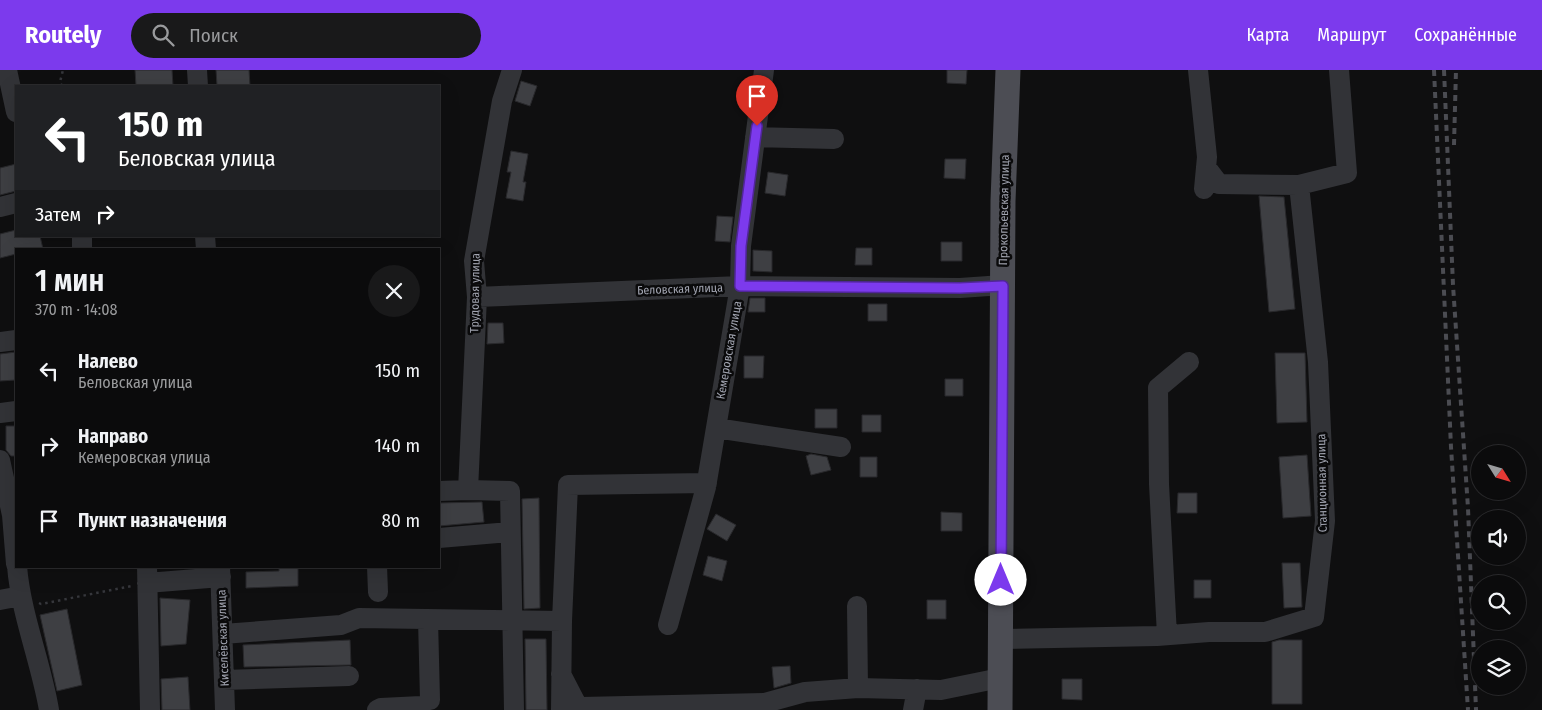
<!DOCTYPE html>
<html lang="ru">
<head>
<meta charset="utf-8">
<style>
  body { margin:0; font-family:"Fira Sans Condensed",sans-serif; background:#19191a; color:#f1f3f6; height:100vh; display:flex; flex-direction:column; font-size:19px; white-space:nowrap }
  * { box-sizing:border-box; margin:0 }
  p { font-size:16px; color:#9a9b9d }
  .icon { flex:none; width:28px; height:28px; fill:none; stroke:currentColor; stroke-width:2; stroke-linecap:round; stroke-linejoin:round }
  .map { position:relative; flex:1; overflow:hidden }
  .panel { position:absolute; left:15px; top:178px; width:425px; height:320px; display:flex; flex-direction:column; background:#0b0b0c; border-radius:0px; box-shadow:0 5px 20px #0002,0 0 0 1px #2b2b2d }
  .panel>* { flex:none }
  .guide { position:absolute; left:15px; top:15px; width:425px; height:152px; border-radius:0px; box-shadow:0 5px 20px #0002,0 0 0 1px #2b2b2d; background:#202124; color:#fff; overflow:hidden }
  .needle { width:32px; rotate:127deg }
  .fabs { position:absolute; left:1471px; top:375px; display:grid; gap:10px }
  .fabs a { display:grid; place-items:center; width:55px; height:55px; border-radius:50%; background:#0b0b0c; box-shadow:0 5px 20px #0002,0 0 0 1px #2b2b2d; font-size:25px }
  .pin { position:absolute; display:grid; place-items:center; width:42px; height:42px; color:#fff; margin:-51px -21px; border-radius:50% 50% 50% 0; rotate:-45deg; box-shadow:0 0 5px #0007 }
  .pin .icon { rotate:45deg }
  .me { position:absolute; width:55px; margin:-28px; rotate:0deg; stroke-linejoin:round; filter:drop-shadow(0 0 4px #0008) }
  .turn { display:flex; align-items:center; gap:18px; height:105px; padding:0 20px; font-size:22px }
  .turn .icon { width:65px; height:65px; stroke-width:2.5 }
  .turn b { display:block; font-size:35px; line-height:42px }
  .then { display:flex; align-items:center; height:48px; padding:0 20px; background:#0003; gap:10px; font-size:19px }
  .round { display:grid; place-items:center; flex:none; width:52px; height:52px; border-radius:26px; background:#19191a }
  .head { display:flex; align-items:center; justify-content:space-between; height:85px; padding:0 20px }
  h1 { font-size:30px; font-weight:600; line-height:38px }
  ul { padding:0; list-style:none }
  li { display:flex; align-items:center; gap:15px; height:75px; padding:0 20px }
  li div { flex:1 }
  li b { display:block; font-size:19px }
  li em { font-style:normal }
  header { display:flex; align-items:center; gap:30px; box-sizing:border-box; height:70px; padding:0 25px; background:#7c3aed; color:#fff }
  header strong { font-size:24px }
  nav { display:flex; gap:28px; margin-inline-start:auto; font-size:18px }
  .search { width:350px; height:45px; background:#19191a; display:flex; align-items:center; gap:12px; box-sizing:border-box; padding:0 18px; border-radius:28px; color:#9a9b9d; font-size:19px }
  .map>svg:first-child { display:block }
</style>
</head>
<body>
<header>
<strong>Routely</strong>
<div class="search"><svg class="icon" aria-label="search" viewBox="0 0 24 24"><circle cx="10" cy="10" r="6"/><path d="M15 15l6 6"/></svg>Поиск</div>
<nav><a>Карта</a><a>Маршрут</a><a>Сохранённые</a></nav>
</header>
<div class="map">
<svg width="1542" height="640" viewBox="0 0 1542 640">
  <rect width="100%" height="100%" fill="#0f0f10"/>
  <path fill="#3e3f43" stroke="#29292c" d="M135,0H172L173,16H136Z
    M216,0H249L250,16H217Z
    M947,0H967L966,14L947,13Z
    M521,11L537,16L530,36L515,31Z
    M511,81L528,84L523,112H526L523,131L506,128L511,102H507Z
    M945,89H966L965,109L944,108Z
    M16,94V121L0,125V98Z
    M768,102L788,105L785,126L765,123Z
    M1259,126L1284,127L1295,239L1269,242Z
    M717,146L733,147L730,172L715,171Z
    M16,160V166H40L43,179H16V184L0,188V164Z
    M941,172H962V191H941Z
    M856,178H872V195H855Z
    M753,180L772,181V202L753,201Z
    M750,228H765V242H748Z
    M868,234H887V251H868Z
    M488,253H503L504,273L487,274Z
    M16,282V310L0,311V284Z
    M1275,283H1305L1307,352L1277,353Z
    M744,286H764L763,308H744Z
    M945,309H963V326H945Z
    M815,339H837V358H815Z
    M862,345H881V362H862Z
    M6,356H16V386H11L6,380Z
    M811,384L827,387L831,400L811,405L806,386Z
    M1307,385L1311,446L1283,448L1279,387Z
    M860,387H877V407H860Z
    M1178,423H1197V443H1177Z
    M539,428L540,538L524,539L522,429Z
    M482,432L484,452L439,456V433Z
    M941,442L962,443V461H941Z
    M716,444L736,455L727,471L707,459Z
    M708,486L727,491L722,511L703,505Z
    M1282,493H1300L1302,537L1284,538Z
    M279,496H298V516L246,518V502L279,501Z
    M1194,510H1211V528H1194Z
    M160,528L190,530L186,574L161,576Z
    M927,530H946V549H927Z
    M67,539L82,615L57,621L40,545Z
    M525,569H546L547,640H526Z
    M350,570L351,595L244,597L243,575Z
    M1279,570H1302V634H1272V572Z
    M790,596L791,613L774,618L772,597Z
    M188,607L190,640H162L161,609Z
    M1062,609H1082V630L1062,629Z"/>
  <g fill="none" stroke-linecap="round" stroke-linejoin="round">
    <path stroke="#36373c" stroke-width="2.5" stroke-dasharray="2.5 4" stroke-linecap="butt" d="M62,16L60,12L63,0
      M39,533L41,534L132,516"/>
    <path stroke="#323337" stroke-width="20" d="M7,0L16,42
      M197,0L198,16
      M1198,0L1207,87L1204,119
      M755,67L834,69
      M1206,97L1219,114L1299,115L1347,103L1339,0
      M0,137L16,133
      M82,166V179
      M205,166L206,179
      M477,227L740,216L960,218L1003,215
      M0,272L16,270
      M0,343L16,341
      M716,358L841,377
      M0,390L12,445L16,494
      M468,420L477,227L474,191L502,31L512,0
      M439,421L468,420L510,421L514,640
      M439,468L510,462
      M17,496C21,545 41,592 49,640
      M147,496L150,640
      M220,496L225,640
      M377,496L378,522
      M147,513L221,507
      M0,530L21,526
      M857,536L858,618
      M428,549L430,630
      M668,555L706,417L740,216L741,176L764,0
      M223,564L341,555L359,548L562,551
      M1167,565L1159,414L1158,318L1189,292
      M1000,569L1157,566L1209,562H1265L1314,547L1325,451L1318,292L1299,115
      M561,604L576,633L581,637L765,633L805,622L858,618L941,620L1000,608
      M224,610L349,606
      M377,640L381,638L421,636
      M561,640L562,551L568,415L707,413
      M913,640L917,619"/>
    <path stroke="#4c4d54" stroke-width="25" d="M1000,640L1003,131L1008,0"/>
    <path stroke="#4b4c52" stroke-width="4" stroke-dasharray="6 5" stroke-linecap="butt" d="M1434,0L1451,377L1468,640
      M1444,0L1453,215L1468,438L1476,640
      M1454,75L1456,0"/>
  </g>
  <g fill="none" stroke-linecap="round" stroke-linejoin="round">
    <defs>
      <path id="route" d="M757,56L741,176L740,216L960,218L1003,216L1001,510"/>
    </defs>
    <use href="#route" stroke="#51269a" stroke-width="12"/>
    <use href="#route" stroke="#7c3aed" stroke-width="9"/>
  </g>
  <g text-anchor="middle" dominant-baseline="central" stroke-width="5" stroke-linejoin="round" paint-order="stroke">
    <g font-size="12" fill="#a1a4b0" stroke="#0a0a0b">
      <text transform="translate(1004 140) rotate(-89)">Прокопьевская улица</text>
      <text transform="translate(680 219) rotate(-2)">Беловская улица</text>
      <text transform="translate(475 223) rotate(-89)">Трудовая улица</text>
      <text transform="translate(729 280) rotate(-80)">Кемеровская улица</text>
      <text transform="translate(1322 413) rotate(-91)">Станционная улица</text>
      <text transform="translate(223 568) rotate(-92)">Киселёвская улица</text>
    </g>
  </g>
</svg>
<div class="fabs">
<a><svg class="needle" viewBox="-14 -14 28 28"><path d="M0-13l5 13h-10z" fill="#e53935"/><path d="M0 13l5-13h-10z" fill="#9a9b9d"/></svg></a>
<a><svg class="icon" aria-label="sound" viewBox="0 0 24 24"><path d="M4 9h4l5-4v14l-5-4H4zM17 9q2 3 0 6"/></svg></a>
<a><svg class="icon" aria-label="search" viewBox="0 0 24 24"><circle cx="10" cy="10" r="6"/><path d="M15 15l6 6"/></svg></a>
<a><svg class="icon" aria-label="layers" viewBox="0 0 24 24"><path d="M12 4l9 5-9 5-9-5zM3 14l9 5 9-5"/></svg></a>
</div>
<div class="pin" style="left:757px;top:56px;background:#d93025"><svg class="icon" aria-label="arrive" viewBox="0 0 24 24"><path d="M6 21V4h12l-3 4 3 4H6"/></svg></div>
<svg class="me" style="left:1001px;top:510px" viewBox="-20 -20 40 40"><circle r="19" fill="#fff"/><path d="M0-13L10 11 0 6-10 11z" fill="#7c3aed"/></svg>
<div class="guide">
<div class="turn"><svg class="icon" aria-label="left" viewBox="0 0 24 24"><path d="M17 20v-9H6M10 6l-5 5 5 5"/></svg><div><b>150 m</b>Беловская улица</div></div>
<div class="then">Затем<svg class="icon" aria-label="right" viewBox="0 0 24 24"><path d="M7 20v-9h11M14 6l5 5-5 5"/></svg></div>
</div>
<section class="panel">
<div class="head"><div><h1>1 мин</h1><p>370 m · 14:08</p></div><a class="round"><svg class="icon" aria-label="close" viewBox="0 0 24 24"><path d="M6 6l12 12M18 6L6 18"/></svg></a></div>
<ul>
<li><svg class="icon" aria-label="left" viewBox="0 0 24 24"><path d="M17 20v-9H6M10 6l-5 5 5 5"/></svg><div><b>Налево</b><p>Беловская улица</p></div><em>150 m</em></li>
<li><svg class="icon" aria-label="right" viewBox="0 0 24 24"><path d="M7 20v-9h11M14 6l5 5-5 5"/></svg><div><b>Направо</b><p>Кемеровская улица</p></div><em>140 m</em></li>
<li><svg class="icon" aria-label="arrive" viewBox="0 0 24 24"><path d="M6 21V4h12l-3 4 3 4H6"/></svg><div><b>Пункт назначения</b></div><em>80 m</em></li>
</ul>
</section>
</div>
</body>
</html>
